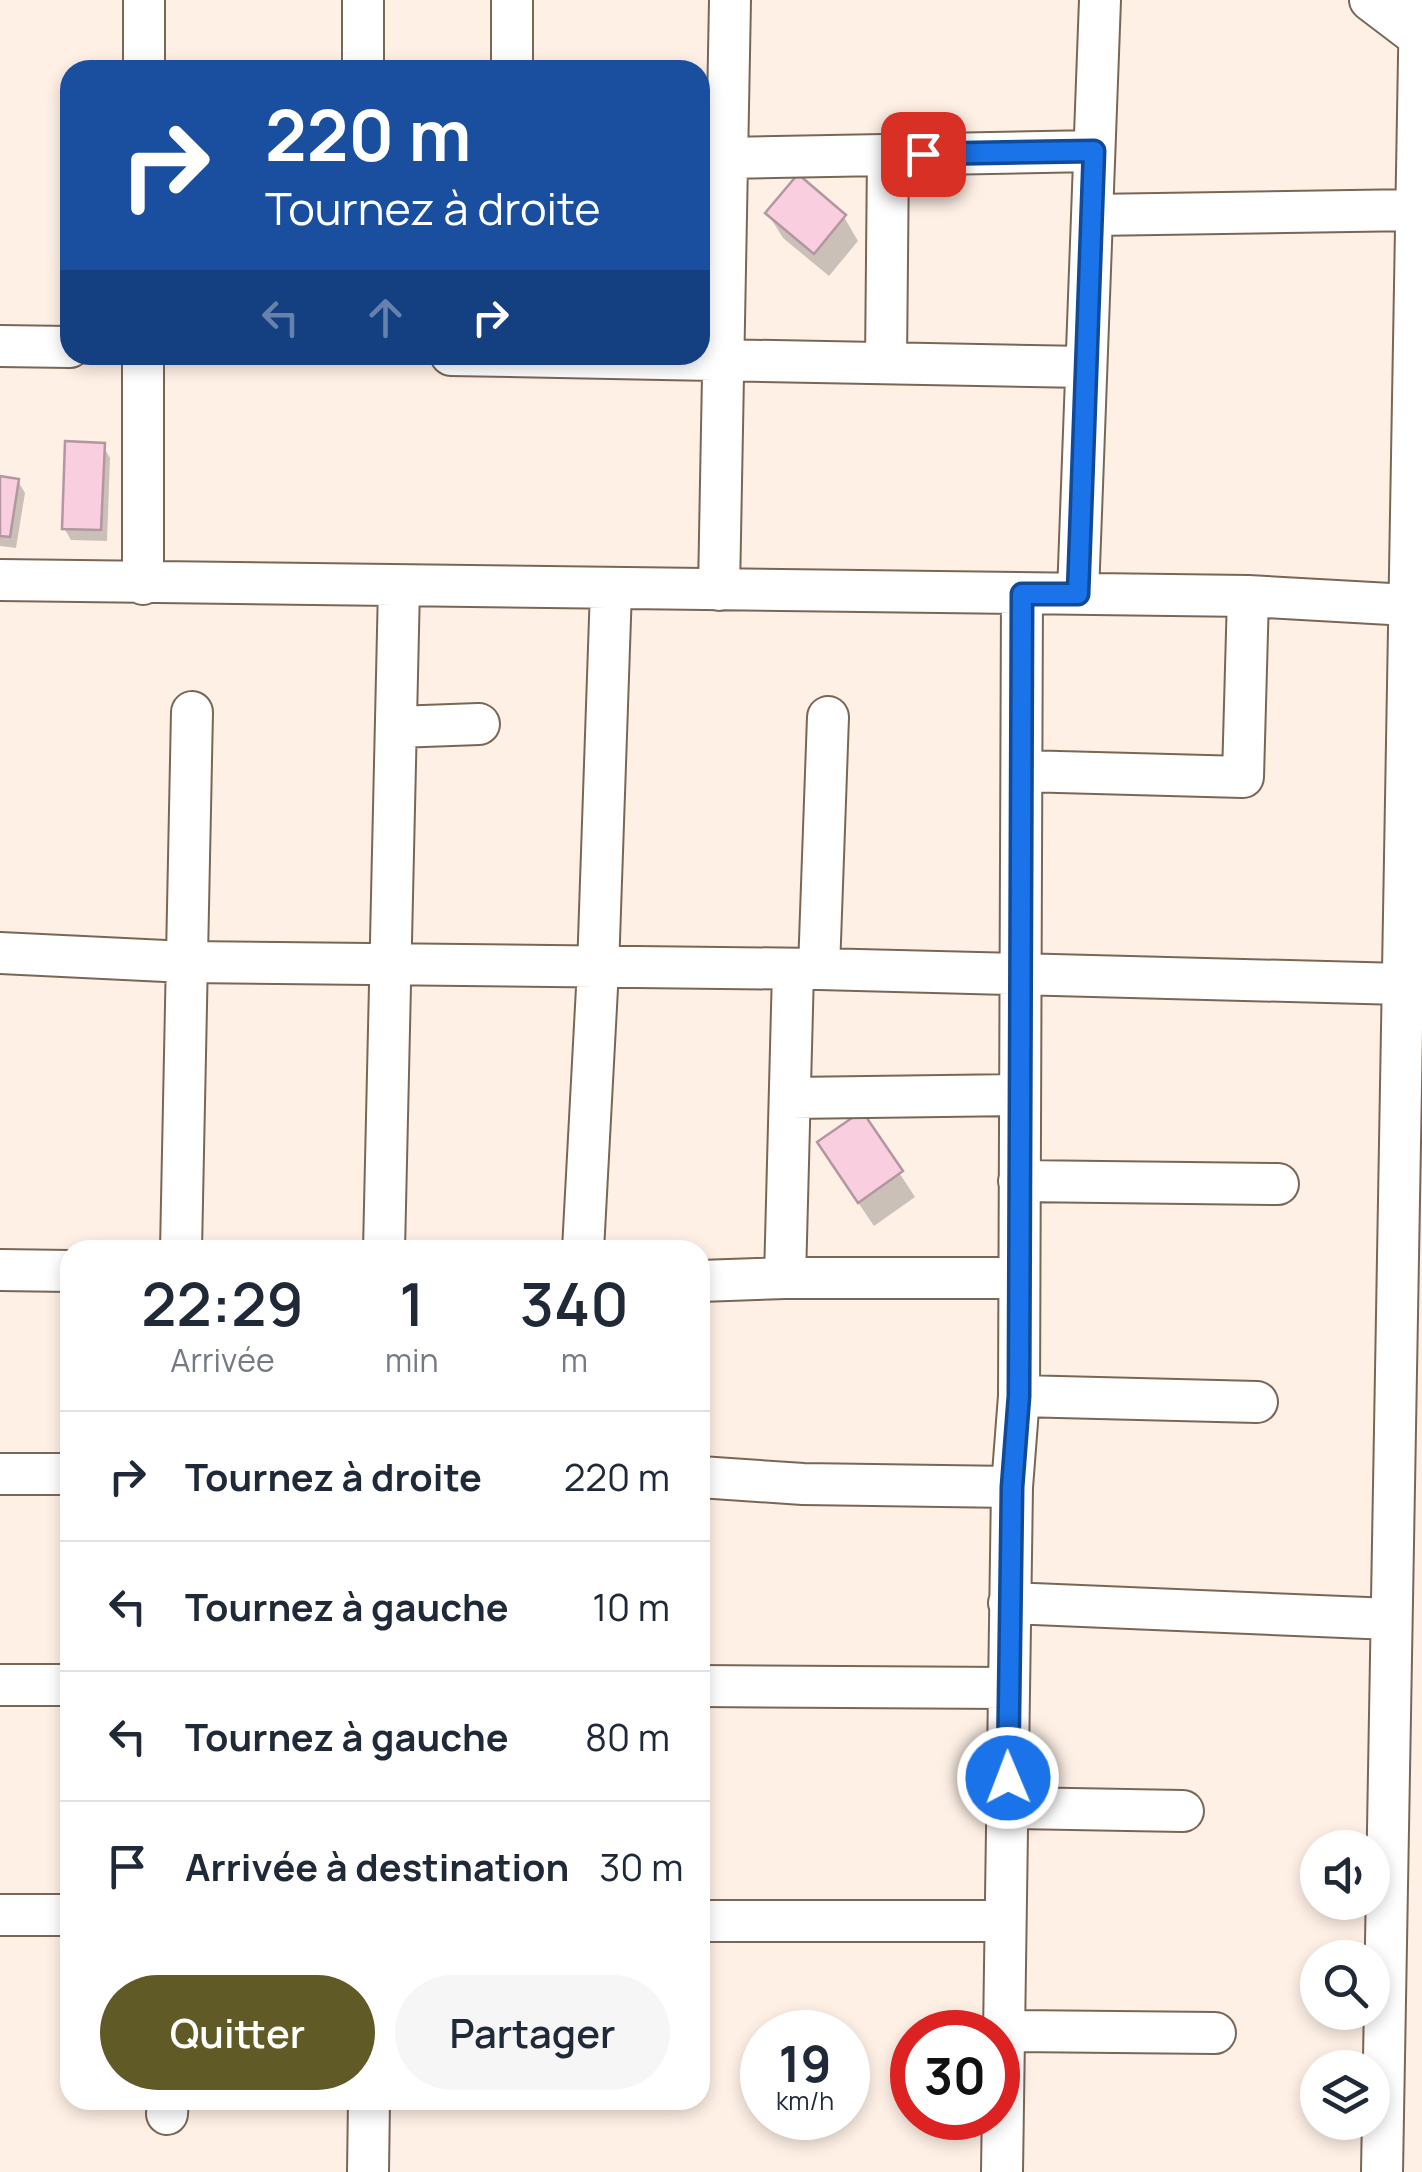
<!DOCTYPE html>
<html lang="fr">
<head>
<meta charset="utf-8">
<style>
  body { margin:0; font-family:Manrope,sans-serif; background:#f6f6f7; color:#1f2937; height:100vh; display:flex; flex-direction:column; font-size:38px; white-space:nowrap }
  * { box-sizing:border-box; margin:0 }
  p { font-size:32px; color:#747a83 }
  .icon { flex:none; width:55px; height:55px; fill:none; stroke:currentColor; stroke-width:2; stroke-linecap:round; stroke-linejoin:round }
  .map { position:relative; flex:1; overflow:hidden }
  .sheet { position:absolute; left:60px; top:1240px; width:650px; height:870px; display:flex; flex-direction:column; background:#fff; border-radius:30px; box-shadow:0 5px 15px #0003 }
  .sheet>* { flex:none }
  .banner { position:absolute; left:60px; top:60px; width:650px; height:305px; border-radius:30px; box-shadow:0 5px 15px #0003; background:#1a4fa0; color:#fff; overflow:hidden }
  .controls { position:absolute; left:1300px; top:1830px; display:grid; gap:20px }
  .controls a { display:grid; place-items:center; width:90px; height:90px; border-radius:50%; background:#fff; box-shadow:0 5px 15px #0003; font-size:50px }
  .speed { position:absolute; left:740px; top:2010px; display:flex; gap:20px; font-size:50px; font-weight:700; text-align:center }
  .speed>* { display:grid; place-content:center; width:130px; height:130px; border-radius:50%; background:#fff; box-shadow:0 5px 15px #0003; line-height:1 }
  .speed small { font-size:25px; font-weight:400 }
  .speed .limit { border:15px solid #d22; background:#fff; color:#111 }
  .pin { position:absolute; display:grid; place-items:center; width:85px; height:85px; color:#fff; margin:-42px; border-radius:20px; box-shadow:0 5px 15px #0006 }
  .me { position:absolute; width:110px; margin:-55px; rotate:359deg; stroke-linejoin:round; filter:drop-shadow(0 0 8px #0008) }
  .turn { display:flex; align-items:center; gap:35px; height:210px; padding:0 40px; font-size:45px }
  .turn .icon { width:130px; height:130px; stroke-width:2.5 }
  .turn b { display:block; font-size:70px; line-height:85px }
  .lanes { display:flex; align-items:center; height:95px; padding:0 40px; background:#0003; justify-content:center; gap:50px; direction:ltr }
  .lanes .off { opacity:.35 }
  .eta { display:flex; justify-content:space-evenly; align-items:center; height:170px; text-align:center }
  .eta b { font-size:60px; font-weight:600; line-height:70px }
  .action { display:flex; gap:20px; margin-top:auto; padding:20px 40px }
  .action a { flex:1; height:115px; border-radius:60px; background:#605a26; color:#fff; font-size:40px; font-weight:600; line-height:115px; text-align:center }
  .action a+a { background:#f6f6f7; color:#1f2937 }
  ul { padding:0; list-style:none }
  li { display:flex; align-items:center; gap:30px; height:130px; padding:0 40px; border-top:2px solid #e0e1e3 }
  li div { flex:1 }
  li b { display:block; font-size:38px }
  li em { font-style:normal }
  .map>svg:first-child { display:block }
</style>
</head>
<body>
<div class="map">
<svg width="1422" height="2172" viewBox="0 0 1422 2172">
  <rect width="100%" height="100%" fill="#fef0e5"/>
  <path fill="#0003" d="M768,214L844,217L858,241L829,276L783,238Z
    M103,446L110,458L107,541L71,540L64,528Z
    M0,478L18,481L25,493L16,548L0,546Z
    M861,1114L915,1197L874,1226L834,1167Z"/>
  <path fill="#f9cfdf" stroke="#b296a1" stroke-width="2.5" d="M798,174L846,215L814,254L765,213Z
    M65,441L105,443L101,530L62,529Z
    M0,476L19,479L10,537L0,536Z
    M862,1111L903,1171L858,1203L817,1142Z"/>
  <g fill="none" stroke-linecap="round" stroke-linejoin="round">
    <defs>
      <path id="minor" d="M512,0V70
        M1370,0L1420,38
        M144,70V0
        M363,70V0
        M727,158L1094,151
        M1092,215L1415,210
        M0,346L70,347
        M143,355V584
        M451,355L1086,367
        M886,363L888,155
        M0,580L1248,596L1408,605
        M719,590L730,0
        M1078,594L1100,0
        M396,727L479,724
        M1022,771L1243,777L1248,596
        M0,953L186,962L819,969L1402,984
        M819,969L828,717
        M791,1098L1020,1095
        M1019,1181L1278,1184
        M181,1250L192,712
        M384,1250L399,587
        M583,1250L598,969L611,589
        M0,1270L70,1271
        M785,1278L793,971
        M700,1281L785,1278H1019
        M1019,1396L1257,1402
        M0,1474H70
        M700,1477L803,1484L1012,1487
        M1009,1603L1391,1619
        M0,1685H70
        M700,1686L1007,1688
        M1009,1808L1183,1811
        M0,1915H70
        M700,1921H1004
        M1006,2031L1215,2033
        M167,2114L168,2100
        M368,2172L369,2100
        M1002,2172L1012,1487L1019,1396L1022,594
        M1382,2172L1420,0"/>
    </defs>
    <use href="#minor" stroke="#7a6655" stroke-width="44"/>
    <use href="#minor" stroke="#fff" stroke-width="40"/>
  </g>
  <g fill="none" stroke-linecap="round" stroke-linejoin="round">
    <defs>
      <path id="route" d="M923,154L1094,151L1078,594H1022L1019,1396L1012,1487L1008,1778"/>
    </defs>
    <use href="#route" stroke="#114b97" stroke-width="25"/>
    <use href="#route" stroke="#1a73e8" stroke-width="18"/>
  </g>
</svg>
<div class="controls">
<a><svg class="icon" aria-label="sound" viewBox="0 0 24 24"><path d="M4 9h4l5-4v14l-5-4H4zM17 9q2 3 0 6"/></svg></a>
<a><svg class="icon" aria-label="search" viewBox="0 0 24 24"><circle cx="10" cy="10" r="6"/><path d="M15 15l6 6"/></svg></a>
<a><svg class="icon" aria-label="layers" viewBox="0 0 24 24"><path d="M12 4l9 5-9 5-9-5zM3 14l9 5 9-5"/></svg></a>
</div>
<div class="speed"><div>19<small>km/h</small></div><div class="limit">30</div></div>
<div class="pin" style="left:923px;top:154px;background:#d93025"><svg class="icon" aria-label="arrive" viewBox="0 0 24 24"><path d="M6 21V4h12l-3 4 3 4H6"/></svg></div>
<svg class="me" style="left:1008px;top:1778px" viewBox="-20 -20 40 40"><circle r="17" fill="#1a73e8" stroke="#fff" stroke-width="3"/><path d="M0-11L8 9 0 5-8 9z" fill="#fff"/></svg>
<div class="banner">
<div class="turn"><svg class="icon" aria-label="right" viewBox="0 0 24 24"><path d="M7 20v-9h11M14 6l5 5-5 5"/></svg><div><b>220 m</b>Tournez à droite</div></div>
<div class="lanes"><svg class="icon off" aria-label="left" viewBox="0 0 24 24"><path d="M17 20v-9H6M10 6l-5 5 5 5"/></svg><svg class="icon off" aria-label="ahead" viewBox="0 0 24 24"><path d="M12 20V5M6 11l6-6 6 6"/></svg><svg class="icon" aria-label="right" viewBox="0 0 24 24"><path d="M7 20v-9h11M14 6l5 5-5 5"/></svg></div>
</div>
<section class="sheet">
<div class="eta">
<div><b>22:29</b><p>Arrivée</p></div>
<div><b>1</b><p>min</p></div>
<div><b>340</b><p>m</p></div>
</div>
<ul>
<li><svg class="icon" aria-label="right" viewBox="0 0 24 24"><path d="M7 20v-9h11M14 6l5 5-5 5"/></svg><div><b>Tournez à droite</b></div><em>220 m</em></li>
<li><svg class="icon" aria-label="left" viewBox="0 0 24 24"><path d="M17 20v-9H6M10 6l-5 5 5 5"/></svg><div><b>Tournez à gauche</b></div><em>10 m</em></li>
<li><svg class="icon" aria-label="left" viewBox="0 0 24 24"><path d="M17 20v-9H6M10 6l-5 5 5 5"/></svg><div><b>Tournez à gauche</b></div><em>80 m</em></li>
<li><svg class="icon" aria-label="arrive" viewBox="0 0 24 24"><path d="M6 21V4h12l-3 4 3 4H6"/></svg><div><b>Arrivée à destination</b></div><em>30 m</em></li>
</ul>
<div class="action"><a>Quitter</a><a>Partager</a></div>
</section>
</div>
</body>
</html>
